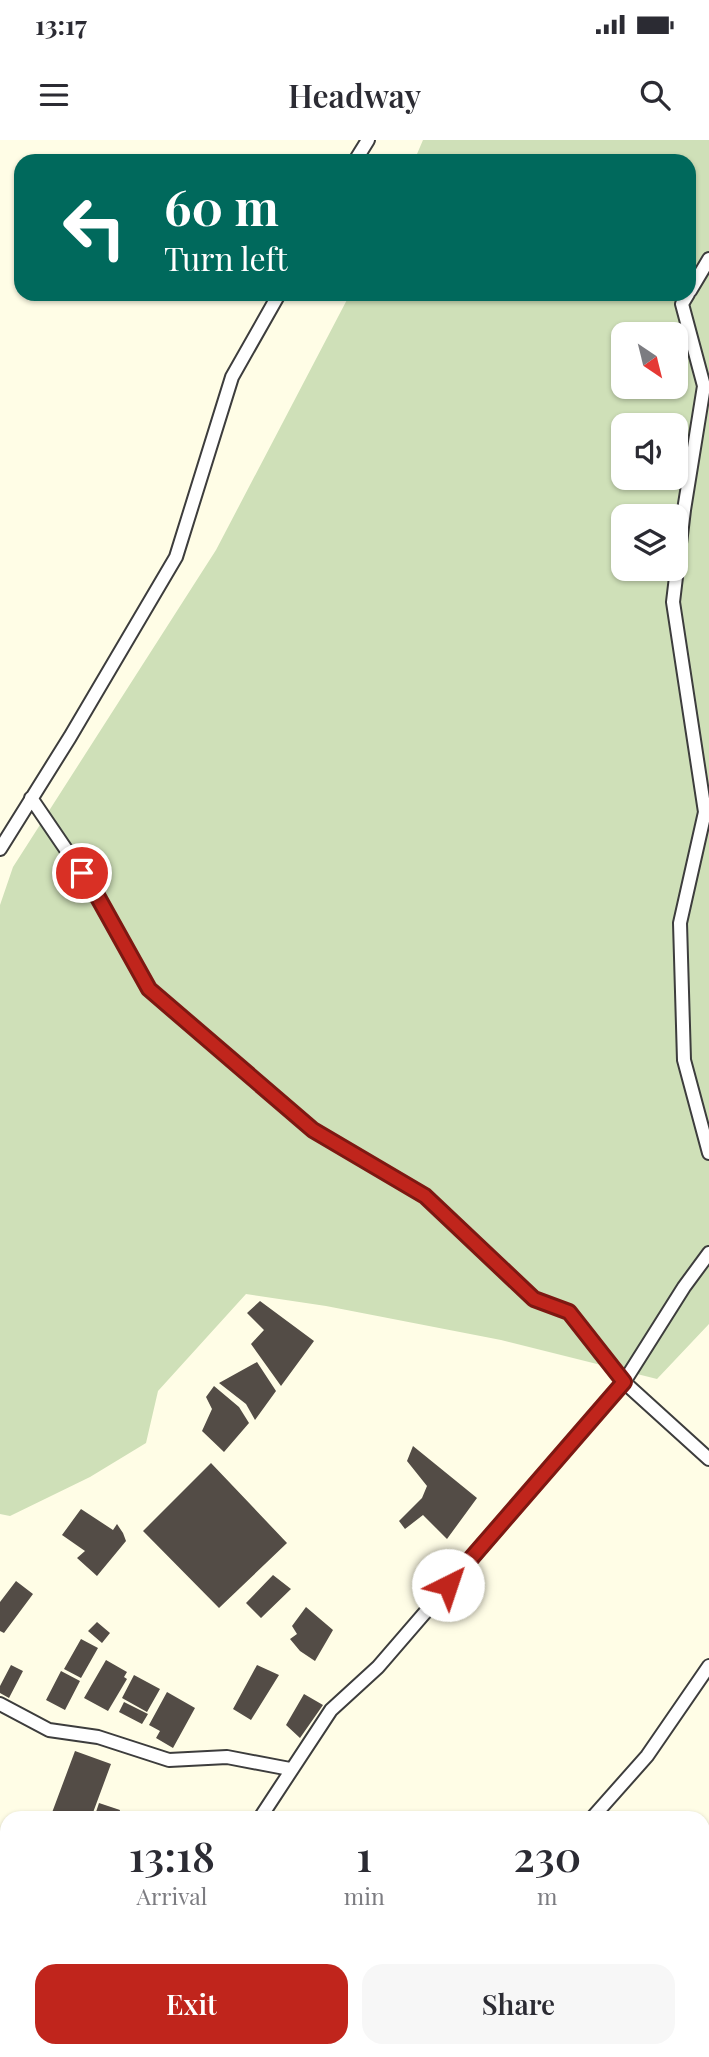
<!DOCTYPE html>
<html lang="en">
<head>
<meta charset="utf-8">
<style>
  body { margin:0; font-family:"Playfair Display",serif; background:#f7f7f7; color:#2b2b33; height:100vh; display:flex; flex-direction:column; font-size:26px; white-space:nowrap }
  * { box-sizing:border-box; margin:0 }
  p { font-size:23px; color:#7c7c81 }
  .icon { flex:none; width:38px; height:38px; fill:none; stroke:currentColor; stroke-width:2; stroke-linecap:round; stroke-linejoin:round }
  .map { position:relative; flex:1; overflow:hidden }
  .side { position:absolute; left:0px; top:1671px; width:710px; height:247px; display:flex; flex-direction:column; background:#fff; border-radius:21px 21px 0 0; box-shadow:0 2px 5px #0004 }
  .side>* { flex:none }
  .banner { position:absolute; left:14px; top:14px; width:682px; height:147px; border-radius:21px; box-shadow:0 2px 5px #0004; background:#00695c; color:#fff; overflow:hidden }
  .needle { width:46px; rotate:145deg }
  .tools { position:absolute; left:611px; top:182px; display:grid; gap:14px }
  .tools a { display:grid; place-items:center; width:77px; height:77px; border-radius:14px; background:#fff; box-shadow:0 2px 5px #0004; font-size:35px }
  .pin { position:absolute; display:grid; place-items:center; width:60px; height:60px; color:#fff; margin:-30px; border:4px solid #fff; border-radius:50%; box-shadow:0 2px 7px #0007 }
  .me { position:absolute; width:77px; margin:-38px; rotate:41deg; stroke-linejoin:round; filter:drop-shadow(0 0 5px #0008) }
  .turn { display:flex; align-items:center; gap:24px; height:147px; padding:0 35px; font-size:32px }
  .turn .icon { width:91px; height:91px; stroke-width:2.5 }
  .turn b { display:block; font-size:49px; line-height:60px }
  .eta { display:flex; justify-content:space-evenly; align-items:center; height:119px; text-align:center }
  .eta b { font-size:42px; font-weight:600; line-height:49px }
  .cta { display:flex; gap:14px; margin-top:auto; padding:14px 35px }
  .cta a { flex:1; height:80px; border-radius:21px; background:#c0251c; color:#fff; font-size:28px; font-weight:600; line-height:80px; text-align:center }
  .cta a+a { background:#f7f7f7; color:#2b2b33 }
  .status { display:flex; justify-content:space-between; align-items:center; height:49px; padding:0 35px; background:#fff; direction:ltr }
  .status svg { height:19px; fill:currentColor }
  header { display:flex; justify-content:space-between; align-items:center; height:91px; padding:0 35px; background:#fff; font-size:32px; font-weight:600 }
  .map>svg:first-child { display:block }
</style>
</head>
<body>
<div class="status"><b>13:17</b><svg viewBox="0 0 49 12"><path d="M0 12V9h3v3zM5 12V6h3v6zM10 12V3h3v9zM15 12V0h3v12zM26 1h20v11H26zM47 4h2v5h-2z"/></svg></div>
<header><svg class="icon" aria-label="menu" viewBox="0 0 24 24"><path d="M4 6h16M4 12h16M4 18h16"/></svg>Headway<svg class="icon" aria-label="search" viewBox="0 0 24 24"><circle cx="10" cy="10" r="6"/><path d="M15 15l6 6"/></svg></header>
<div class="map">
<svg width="709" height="1917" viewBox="0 0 709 1917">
  <rect width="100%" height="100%" fill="#fffde6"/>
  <path fill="#cfe0b8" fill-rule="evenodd" d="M423,0H709V1184L657,1239L501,1200L326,1166L246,1154L158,1251L146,1303L90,1337L10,1376L0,1374V765L13,727L216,410L350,154H690V21H414ZM623,194H676V247H623ZM623,285H676V338H623ZM623,376H676V429H623Z"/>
  <path fill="#534c46" d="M260,1161L314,1201L281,1246L251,1204L264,1190L247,1173Z
    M257,1222L276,1251L255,1280L246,1264L219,1243Z
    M214,1246L239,1267L249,1283L224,1312L202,1291L212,1269L206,1257Z
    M413,1306L477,1358L447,1399L423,1375L405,1389L399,1381L422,1358L427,1346L407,1321Z
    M211,1323L287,1403L219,1468L143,1391Z
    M81,1369L113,1390L117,1384L123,1393L126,1401L97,1436L77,1418L85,1411L62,1395Z
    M273,1435L291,1449L261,1478L246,1463Z
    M16,1441L33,1454L4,1493L0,1491V1462Z
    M306,1467L333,1490L315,1521L300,1511L290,1499L297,1494L292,1486Z
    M97,1482L110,1493L102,1503L88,1491Z
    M81,1499L98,1508L81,1538L64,1529Z
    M106,1520L127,1532L124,1537L127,1539L108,1571L84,1558Z
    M11,1525L23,1531L9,1558L0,1553V1546Z
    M257,1525L279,1535L251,1580L233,1569Z
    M61,1531L80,1541L65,1570L46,1560Z
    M134,1535L160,1549L147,1572L122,1558Z
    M167,1552L195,1568L173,1608L156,1598L160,1591L149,1585Z
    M304,1554L323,1565L300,1598L286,1585Z
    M124,1562L148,1574L142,1584L119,1572Z
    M75,1611L111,1624L91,1678H50Z
    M99,1663L120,1670L118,1678H94Z
    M7,1821V1841L0,1837Z
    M0,1872L7,1876V1898L0,1908Z
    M7,1907V1911H46L42,1917H1Z
    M108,1911H125L120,1917H103Z
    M176,1911H198L194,1917H171Z
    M242,1911H279L284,1915L282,1917H249Z
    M290,1911H312L317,1915L316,1917H298Z
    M326,1911H357L353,1917H322Z"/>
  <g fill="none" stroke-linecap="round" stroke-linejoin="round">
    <defs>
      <path id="lane" d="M355,21L368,0
        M690,151L709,119
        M688,154L682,164L704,246L684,370L673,462L705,672L680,783L684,920L709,1013
        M31,658L95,752L149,849L313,990L425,1056L534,1159L569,1172L624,1242L709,1319
        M0,709L70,597L176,417L232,237L279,154
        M0,1564L49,1590L98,1597L169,1620L227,1617L290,1629
        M260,1678L331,1570L378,1527L624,1242L684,1147L709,1113
        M592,1678L647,1616L709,1526
        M54,1917L58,1911
        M359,1917L362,1911
        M545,1917L547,1911"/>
      <path id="street" d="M670,1911L690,1917"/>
    </defs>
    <use href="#lane" stroke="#3d3d3d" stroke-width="16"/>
    <use href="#street" stroke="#3d3d3d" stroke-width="28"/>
    <use href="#lane" stroke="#fff" stroke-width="12"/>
    <use href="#street" stroke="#fff" stroke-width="24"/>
  </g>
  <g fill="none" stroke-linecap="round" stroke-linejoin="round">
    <defs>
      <path id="route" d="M82,733L95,752L149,849L313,990L425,1056L534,1159L569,1172L624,1242L448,1445"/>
    </defs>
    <use href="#route" stroke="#7d1812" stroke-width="18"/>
    <use href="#route" stroke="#c0251c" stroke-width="12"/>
  </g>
</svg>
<div class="tools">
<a><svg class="needle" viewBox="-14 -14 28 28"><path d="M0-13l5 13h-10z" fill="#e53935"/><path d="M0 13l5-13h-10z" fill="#7c7c81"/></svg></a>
<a><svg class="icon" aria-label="sound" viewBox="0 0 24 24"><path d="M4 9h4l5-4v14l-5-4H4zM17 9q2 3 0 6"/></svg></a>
<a><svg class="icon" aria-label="layers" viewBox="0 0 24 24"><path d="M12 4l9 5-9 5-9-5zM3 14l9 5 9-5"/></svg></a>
</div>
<div class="pin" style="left:82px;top:733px;background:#d93025"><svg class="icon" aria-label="arrive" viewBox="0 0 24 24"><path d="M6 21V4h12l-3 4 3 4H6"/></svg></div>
<svg class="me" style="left:448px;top:1445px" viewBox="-20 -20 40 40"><circle r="19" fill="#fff"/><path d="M0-13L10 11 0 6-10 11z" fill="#c0251c"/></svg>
<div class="banner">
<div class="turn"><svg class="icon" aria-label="left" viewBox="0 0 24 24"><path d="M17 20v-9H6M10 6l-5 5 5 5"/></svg><div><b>60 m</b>Turn left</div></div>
</div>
<section class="side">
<div class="eta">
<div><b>13:18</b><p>Arrival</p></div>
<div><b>1</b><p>min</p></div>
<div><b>230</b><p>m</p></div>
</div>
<div class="cta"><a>Exit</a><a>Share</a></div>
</section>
</div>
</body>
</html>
